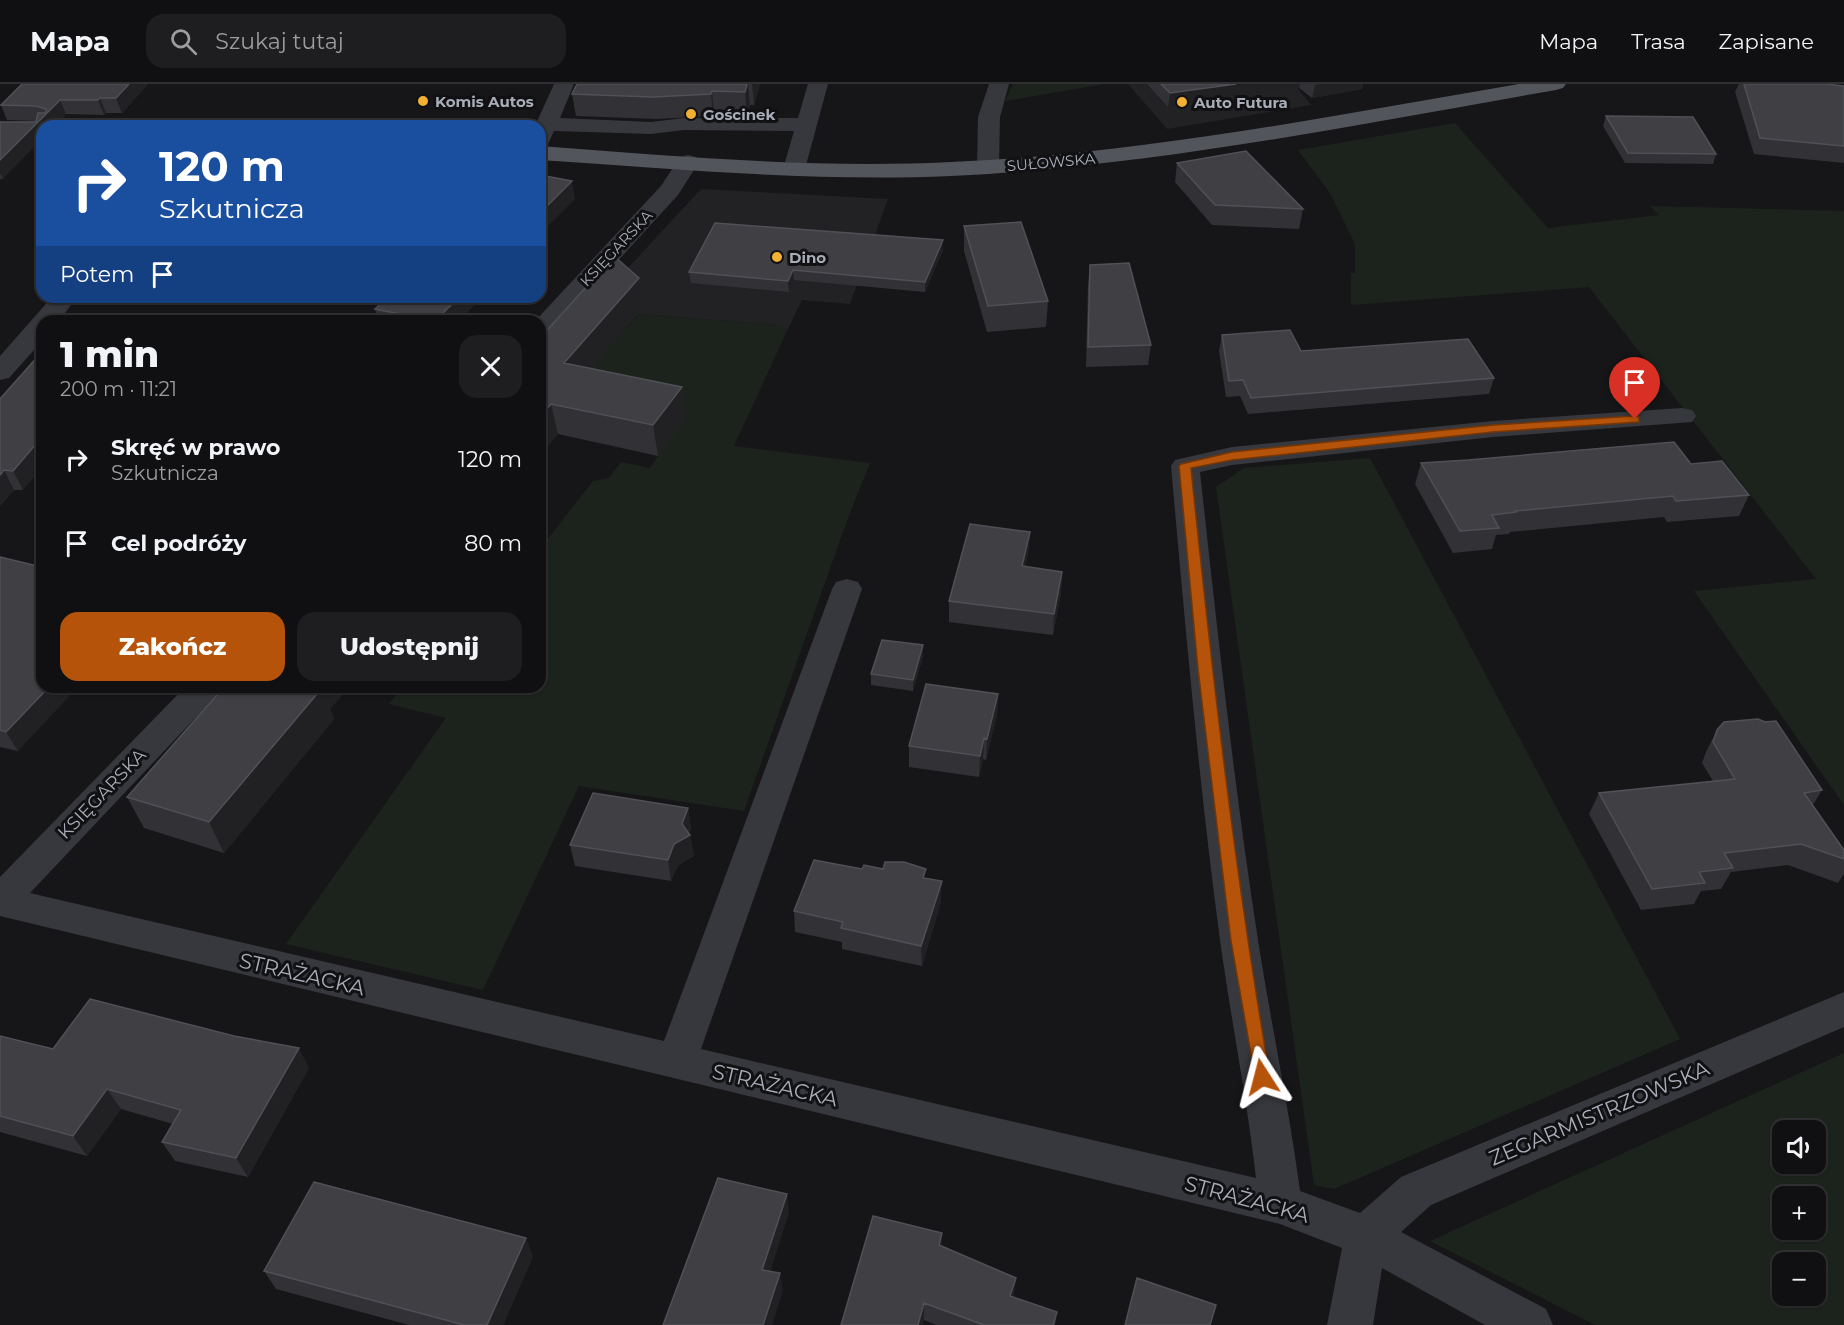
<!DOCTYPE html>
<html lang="pl">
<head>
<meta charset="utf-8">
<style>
  body { margin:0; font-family:Montserrat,sans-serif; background:#1e1e20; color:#f1f3f6; height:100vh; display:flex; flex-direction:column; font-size:22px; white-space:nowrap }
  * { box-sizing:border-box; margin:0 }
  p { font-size:20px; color:#9c9d9f }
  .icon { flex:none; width:33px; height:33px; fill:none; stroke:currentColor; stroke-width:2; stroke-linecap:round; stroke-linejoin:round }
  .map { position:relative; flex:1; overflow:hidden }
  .side { position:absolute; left:36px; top:231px; width:510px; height:378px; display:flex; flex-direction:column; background:#101012; border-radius:18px; box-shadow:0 2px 4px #0004,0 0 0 2px #303032 }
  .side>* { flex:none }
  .guide { position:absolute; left:36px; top:36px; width:510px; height:183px; border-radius:18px; box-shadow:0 2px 4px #0004,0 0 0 2px #303032; background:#1a4fa0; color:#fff; overflow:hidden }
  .controls { position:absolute; left:1772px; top:1036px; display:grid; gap:12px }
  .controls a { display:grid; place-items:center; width:54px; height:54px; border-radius:12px; background:#101012; box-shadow:0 2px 4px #0004,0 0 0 2px #303032; font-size:30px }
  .pin { position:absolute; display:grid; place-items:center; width:51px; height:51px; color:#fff; margin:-62px -26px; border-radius:50% 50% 50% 0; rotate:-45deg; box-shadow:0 0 6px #0007 }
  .pin .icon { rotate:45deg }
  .me { position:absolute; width:66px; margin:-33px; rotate:351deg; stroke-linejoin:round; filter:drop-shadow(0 0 4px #0008) }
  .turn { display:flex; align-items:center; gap:21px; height:126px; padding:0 24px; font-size:27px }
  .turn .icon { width:78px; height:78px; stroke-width:2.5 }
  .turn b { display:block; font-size:42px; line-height:51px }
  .then { display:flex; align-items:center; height:57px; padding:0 24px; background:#0003; gap:12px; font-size:22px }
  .round { display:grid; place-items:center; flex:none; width:63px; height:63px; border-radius:18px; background:#1e1e20 }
  .overview { display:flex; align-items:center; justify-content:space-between; height:102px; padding:0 24px }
  h1 { font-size:36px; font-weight:800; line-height:45px }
  .button { display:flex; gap:12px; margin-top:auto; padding:12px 24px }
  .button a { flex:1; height:69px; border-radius:18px; background:#b45309; color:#fff; font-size:24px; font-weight:800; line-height:69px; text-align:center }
  .button a+a { background:#1e1e20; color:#f1f3f6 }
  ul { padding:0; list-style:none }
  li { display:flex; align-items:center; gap:18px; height:84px; padding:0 24px }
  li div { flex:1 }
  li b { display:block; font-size:22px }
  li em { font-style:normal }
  header { display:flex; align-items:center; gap:36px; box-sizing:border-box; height:84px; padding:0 30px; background:#101012; border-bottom:2px solid #303032 }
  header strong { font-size:28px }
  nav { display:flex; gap:33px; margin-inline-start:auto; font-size:21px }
  .search { width:420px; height:54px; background:#1e1e20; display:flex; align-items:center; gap:15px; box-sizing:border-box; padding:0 21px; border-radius:18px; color:#9c9d9f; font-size:22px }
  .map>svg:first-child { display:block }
</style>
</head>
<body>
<header>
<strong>Mapa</strong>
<div class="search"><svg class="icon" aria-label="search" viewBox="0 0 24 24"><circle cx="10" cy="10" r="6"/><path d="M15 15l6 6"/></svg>Szukaj tutaj</div>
<nav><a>Mapa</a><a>Trasa</a><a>Zapisane</a></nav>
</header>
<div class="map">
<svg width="1844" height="1241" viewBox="0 0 1844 1241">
  <rect width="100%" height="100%" fill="#161618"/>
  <path fill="#222225" d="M1128,0H1294L1311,21L1167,45Z
    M701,105L888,115L850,220L802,216L787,247L779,241L589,226Z"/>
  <path fill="#1c231d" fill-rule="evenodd" d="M1013,0H1105L1005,17Z
    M1455,39L1548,144L1659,131L1650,122L1844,127V721L1694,507L1816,495L1589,203L1351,221V189H1355V160L1330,109L1298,66Z
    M639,230L779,241L787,247L734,362L870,379L848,434L744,727L579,702L483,906L286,860L446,634L389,620L402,603H540V465L593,397L609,394L621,378L650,384L658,372L585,291Z
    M1370,374L1680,955L1334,1105L1314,1101L1216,403L1244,384Z
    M1844,969V1241H1595L1430,1157ZM1782,1047H1815V1080H1782ZM1782,1113H1815V1146H1782ZM1782,1179H1815V1212H1782Z"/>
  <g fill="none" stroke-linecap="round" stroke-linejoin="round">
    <path fill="#37383d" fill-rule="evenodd" d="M554,0H574L560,34L651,38L684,34H798L808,0H828L805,85L802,90L794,92L786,90L783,85L794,47L684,46L651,50L554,47L548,60L540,62V42H535Z
      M989,0H1009L1000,33L999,83L996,88L988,90L980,88L977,83L978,33Z
      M688,71L696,73L699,78L678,111L549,252L540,255V237H535L661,102L680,73Z
      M52,213H77L59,237H42V257L9,294L0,296V272Z
      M1682,324L1692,326L1696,332L1692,338L1493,353L1232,381L1200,388C1217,544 1234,701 1258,856C1271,940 1289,1023 1300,1107L1360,1129L1401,1093L1844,908V943L1431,1121L1401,1148L1546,1225L1553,1241H1485L1382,1184L1373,1241H1327L1342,1164L1280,1140L0,832V793L185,603H221L217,611L30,809L664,957L832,505L836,498L847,495L858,498L862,505L701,965L1256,1094C1247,1014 1231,936 1220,856C1199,699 1185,540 1171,382L1175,376L1232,363L1493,337Z"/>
    <path fill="#53555c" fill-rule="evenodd" d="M1519,0H1566L1563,4L1556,6C1355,41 1155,82 951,92C814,98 676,85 540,76V62C676,72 814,85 951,78C1142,70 1331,32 1519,0Z"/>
  </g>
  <path fill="#323236" d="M148,0L122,29H106L104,31L66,30L54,42H42L3,95H0V38H36V37L7,36L1,21Z
    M577,0H760L754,21H750L747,30L714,29L713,32L656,35L576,32L572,10Z
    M1147,0H1363L1362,5L1312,14L1299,4L1168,23Z
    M1739,0H1827L1844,2V79L1754,70L1735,8Z
    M1606,32L1716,70L1713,80L1625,79L1603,42Z
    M1177,79L1303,125L1299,145L1212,141L1175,98Z
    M964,142L1048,217L1046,243L987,248L964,167Z
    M943,166L925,208L794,196L789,208L691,199L689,188Z
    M1090,181L1151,261L1148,281L1086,283L1088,201Z
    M639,194L643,224L591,285L686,334L658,372L558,350L540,371V254Z
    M375,213H478L477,214L478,217L458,237H379L375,225L378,223Z
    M1222,251L1301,267L1494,294L1489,310L1248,330L1240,312L1226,313L1219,267Z
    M0,315L23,406H14L0,422Z
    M1421,379L1691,380L1749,411L1739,432L1667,438L1664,433L1510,448L1509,450L1496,451L1492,465L1453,469L1415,400Z
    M1030,448L1028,469L1025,483L1062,488L1061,509L1053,551L949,538V517Z
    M0,473L18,667L0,663Z
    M923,572L913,607L871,601V590Z
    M224,603H349L330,625L334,635L224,769L144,744L127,713Z
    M998,610L997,631L986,676L983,675L979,693L909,683V662Z
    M1717,646L1822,706L1813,721L1844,766V790L1838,799L1788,781L1731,788L1721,805L1701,807L1694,820L1641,826L1589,730L1599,709L1713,697L1702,679L1706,668Z
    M688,724L691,745L689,749L690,751L694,772L678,781L671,797L575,782L570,761Z
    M862,785L926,795L941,818L922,882L842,865V858L795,848L794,827Z
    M0,952L53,965L309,984L248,1093L175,1077L162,1058L173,1040L121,1025L87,1072L0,1048Z
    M873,1132L942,1162L1014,1213L1057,1228L1055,1241H936L924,1236Z
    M533,1172L503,1241H409L276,1205L264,1187Z"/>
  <path fill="#212124" d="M129,0H148L122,29L116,14Z
    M748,0L750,21L747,30L745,8Z
    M752,0H760L754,21Z
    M1236,0H1300L1299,4L1168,23L1170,9Z
    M1320,0H1363L1362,5L1312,14L1315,1Z
    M712,7L714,29L713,32L711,10Z
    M100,14L106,29L104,31L98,16Z
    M60,16L66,30L54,42H42V55L3,95L0,89V76Z
    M572,97L575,115L540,150V129Z
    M943,156V166L925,208V198Z
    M793,186L794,196L789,208L788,197Z
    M639,194L643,224L570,310L564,279Z
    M459,213H478L477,214L478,217L458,237H435Z
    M682,303L686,334L658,372L653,341Z
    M551,320L558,350L540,371V333Z
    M42,353V384L23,406L13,387Z
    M4,386L14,406L0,422V391Z
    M1030,448L1028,469L1021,504L1022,482Z
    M1062,488L1061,509L1053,551L1054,530Z
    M923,561V572L913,607V596Z
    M49,603H78L18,667L6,648Z
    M313,603H349L330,625L334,635L224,769L209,738Z
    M998,610L997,631L986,676L987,655Z
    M984,654L983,675L979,693L980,672Z
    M688,724L691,745L688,752L690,751L694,772L678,781L671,797L668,776Z
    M942,797L941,818L922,882L921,862Z
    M299,964L309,984L248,1093L236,1074Z
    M107,1005L121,1025L87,1072L73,1052Z
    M787,1110L789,1129L765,1204L762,1186Z
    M942,1149V1167L939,1161Z
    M526,1154L533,1172L503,1241H487Z
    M780,1189L783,1207L772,1241H763Z
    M1016,1194L1014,1212L1009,1230L1010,1212Z
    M924,1219V1236L923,1241H918Z"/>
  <path fill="#3f3f44" stroke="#4f5156" stroke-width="1.5" d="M22,0H129L116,14H100L98,16H60L0,76V38H36L38,29H46V25L36,22L1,21Z
    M577,0H747L745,8L712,7L711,10L653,13L572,10Z
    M1161,0H1236L1170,9Z
    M1744,0H1827L1844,2V62L1760,54Z
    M1606,32L1693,33L1716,70L1628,69Z
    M1246,67L1303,125L1215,121L1177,79Z
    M540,91L572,97L540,129Z
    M1021,138L1048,217L988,222L964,142Z
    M715,139L943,156L925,198L793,186L788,197L689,188Z
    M614,172L639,194L564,279L682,303L653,341L551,320L540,333V254Z
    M1129,179L1151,261L1088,263L1090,181Z
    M388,213H459L435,237L375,225Z
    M1290,246L1301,267L1468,255L1494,294L1251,314L1243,296L1229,297L1222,251Z
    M40,270H42V334L39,337H42V353L13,387L4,386L0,391V315Z
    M1674,358L1691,380L1722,377L1749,411L1676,417L1673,412L1515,427L1516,428L1492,431L1499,444L1460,447L1421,379L1468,376Z
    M970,440L1030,448L1022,482L1062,488L1054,530L949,517Z
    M0,473L42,483V603H49L6,648L0,646Z
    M882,556L923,561L913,596L871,590Z
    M926,600L998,610L987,655L984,654L980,672L909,662Z
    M224,603H319L322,604L209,738L127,713Z
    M1758,635L1765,638L1776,637L1822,706L1804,709L1844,766V775L1801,760L1724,769L1733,784L1699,788L1705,799L1652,805L1599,709L1735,695L1713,658L1717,646L1724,638Z
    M593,709L688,724L682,740L690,751L674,760L668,776L570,761Z
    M814,776L862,785L864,781L883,785L885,778H904L926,785L923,794L942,797L921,862L841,844L843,838L794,827Z
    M90,915L234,952L299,964L236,1074L162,1058L181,1026L107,1005L73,1052L0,1032V952L53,965Z
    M718,1094L787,1110L762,1186L780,1189L763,1241H663Z
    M314,1098L526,1154L487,1241H464L264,1187Z
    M873,1132L942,1149L939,1161L1016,1194L1010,1212L1057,1228L1053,1241H984L924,1219L918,1241H841Z
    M1137,1194L1216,1221L1210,1241H1125Z"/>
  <path fill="#b45309" stroke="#753606" stroke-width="1.5" d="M1635,332L1639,333V338L1493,348L1232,376L1191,384C1212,588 1235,791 1270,993L1268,998L1262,1000L1256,998L1231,857L1198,585L1179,382L1181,380L1232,368L1493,341Z"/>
  <g fill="#f2b134" stroke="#111113" stroke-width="2">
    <circle cx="423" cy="17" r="6"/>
    <circle cx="1182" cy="18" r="6"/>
    <circle cx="691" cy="30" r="6"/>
    <circle cx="777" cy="173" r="6"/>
  </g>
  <g text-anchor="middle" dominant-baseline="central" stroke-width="6" stroke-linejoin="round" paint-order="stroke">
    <g font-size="15" font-weight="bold" fill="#a8adb8" stroke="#111113" text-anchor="start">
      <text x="435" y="17">Komis Autos</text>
      <text x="1194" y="18">Auto Futura</text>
      <text x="703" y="30">Gościnek</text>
      <text x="789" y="173">Dino</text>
    </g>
    <g font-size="15" fill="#a8adb8" stroke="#111113">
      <text transform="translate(1051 78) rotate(-5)">SUŁOWSKA</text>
      <text transform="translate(616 164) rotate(-47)">KSIĘGARSKA</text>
    </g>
    <g font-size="18" fill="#a8adb8" stroke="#111113">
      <text transform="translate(102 710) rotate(-46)">KSIĘGARSKA</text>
    </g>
    <g font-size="21" fill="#a8adb8" stroke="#111113">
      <text transform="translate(302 890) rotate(13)">STRAŻACKA</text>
      <text transform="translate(775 1001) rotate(13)">STRAŻACKA</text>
      <text transform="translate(1599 1029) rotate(-23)">ZEGARMISTRZOWSKA</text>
      <text transform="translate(1247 1115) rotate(15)">STRAŻACKA</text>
    </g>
  </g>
</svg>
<div class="controls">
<a><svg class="icon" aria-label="sound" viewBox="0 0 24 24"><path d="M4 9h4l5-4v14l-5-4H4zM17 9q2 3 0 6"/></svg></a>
<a>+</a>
<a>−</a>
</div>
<div class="pin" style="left:1635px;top:335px;background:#d93025"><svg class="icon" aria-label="arrive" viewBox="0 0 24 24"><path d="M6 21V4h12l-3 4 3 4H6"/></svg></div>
<svg class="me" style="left:1262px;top:993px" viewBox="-20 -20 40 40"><path d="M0-17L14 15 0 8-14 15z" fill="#b45309" stroke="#fff" stroke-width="4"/></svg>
<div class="guide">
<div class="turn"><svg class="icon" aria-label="right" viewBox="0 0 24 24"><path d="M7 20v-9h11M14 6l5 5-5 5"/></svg><div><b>120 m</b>Szkutnicza</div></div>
<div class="then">Potem<svg class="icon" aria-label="arrive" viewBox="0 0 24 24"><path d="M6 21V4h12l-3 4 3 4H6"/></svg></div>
</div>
<section class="side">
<div class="overview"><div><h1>1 min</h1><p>200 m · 11:21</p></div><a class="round"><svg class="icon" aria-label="close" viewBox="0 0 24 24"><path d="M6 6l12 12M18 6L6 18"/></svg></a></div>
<ul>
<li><svg class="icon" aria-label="right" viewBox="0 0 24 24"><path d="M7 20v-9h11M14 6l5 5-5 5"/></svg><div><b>Skręć w prawo</b><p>Szkutnicza</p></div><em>120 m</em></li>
<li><svg class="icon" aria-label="arrive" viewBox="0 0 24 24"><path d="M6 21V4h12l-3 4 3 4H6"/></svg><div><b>Cel podróży</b></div><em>80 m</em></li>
</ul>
<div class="button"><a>Zakończ</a><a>Udostępnij</a></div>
</section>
</div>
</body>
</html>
